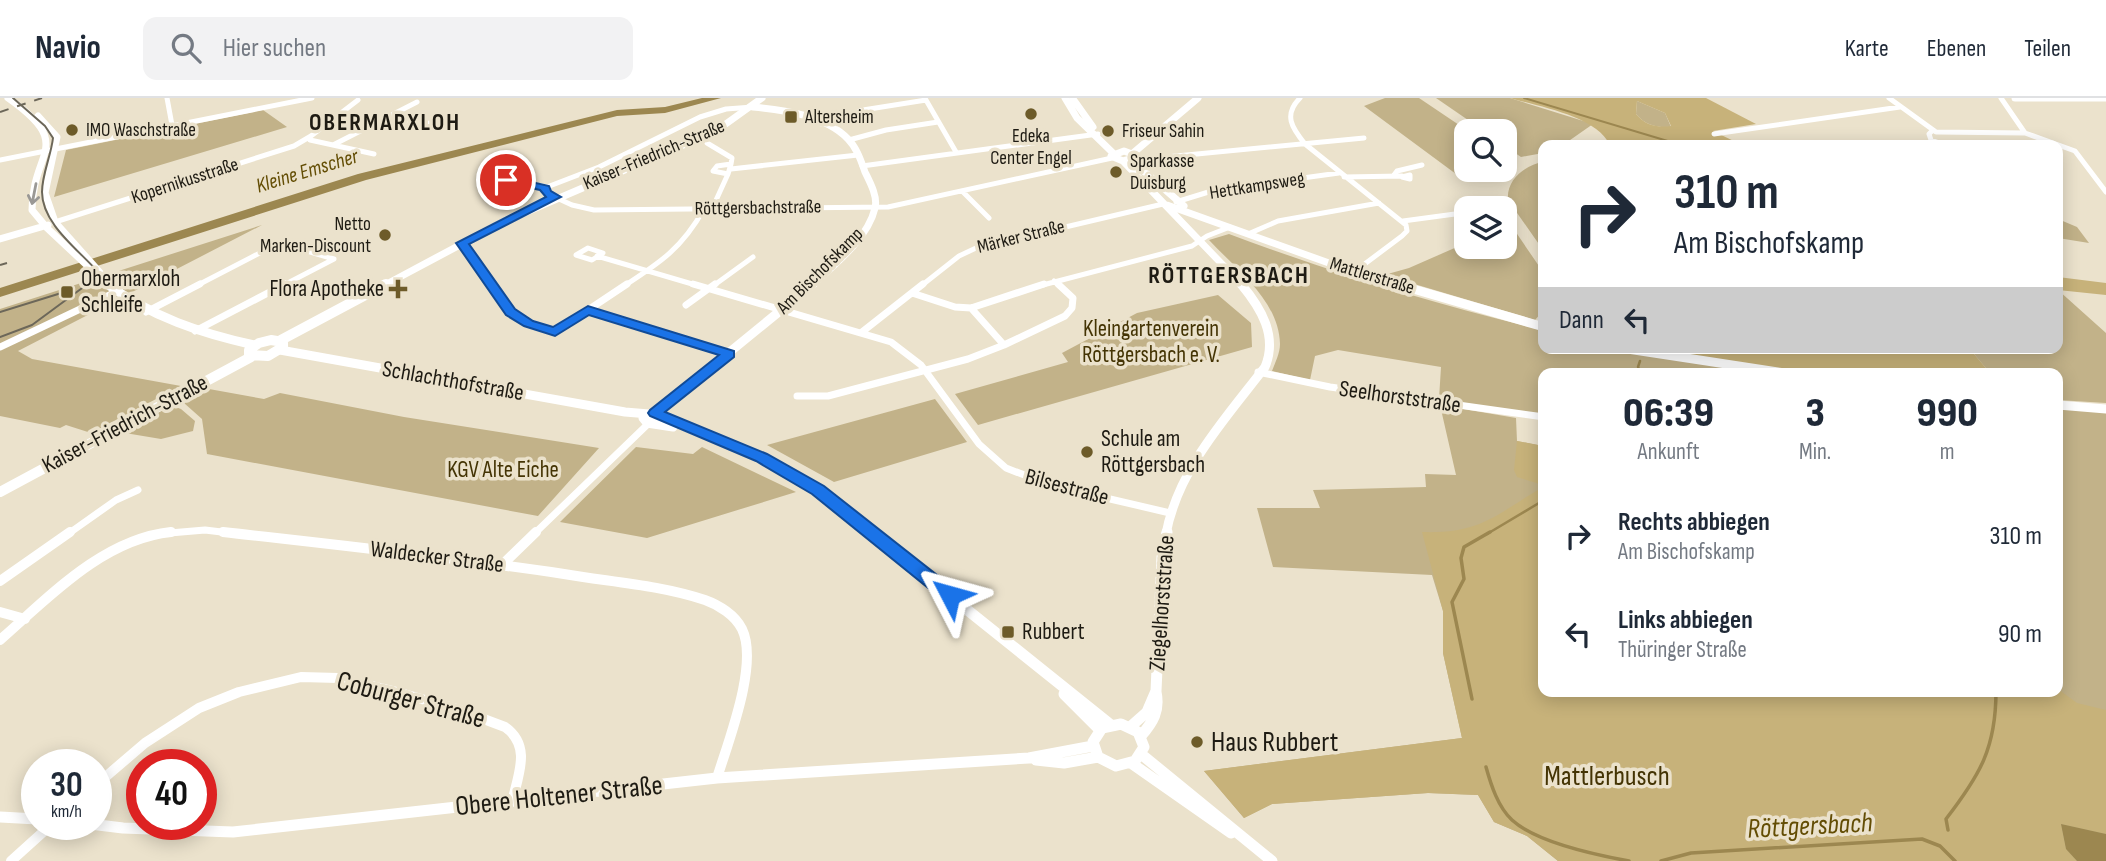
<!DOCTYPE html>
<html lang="de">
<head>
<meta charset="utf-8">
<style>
  body { margin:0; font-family:"Sofia Sans Condensed",sans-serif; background:#f2f2f3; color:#1f2937; height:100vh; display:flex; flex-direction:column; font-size:26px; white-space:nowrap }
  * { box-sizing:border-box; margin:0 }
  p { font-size:23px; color:#747a83 }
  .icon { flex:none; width:38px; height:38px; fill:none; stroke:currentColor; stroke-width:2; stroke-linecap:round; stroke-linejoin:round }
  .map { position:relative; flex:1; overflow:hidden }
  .side { position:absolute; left:1538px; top:270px; width:525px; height:329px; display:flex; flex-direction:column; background:#fff; border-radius:14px; box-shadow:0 4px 18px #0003 }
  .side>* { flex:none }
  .top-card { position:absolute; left:1538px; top:42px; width:525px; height:214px; border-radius:14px; box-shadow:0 4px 18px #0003; background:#fff; color:#1f2937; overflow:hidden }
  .controls { position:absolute; left:1454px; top:21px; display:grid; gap:14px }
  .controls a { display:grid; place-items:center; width:63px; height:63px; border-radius:14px; background:#fff; box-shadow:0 4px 18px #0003; font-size:35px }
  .speed { position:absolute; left:21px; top:651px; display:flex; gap:14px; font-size:35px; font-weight:700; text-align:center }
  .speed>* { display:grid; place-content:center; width:91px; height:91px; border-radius:50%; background:#fff; box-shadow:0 4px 18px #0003; line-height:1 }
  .speed small { font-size:18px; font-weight:400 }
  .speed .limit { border:10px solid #d22; background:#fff; color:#111 }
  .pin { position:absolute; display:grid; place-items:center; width:60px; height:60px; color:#fff; margin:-30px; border:4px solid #fff; border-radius:50%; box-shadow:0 2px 7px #0007 }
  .me { position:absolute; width:77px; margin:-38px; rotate:309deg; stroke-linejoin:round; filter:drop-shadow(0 0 5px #0008) }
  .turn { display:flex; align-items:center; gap:24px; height:147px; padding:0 21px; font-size:32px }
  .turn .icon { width:91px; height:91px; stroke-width:2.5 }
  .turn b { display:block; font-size:49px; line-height:60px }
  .then { display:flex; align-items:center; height:66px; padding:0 21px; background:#0003; gap:14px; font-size:26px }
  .eta { display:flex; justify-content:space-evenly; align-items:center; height:119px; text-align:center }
  .eta b { font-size:42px; font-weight:800; line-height:49px }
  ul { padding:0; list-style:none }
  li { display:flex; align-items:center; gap:21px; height:98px; padding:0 21px }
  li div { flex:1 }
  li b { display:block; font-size:26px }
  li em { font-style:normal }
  header { display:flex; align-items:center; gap:42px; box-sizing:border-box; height:98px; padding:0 35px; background:#fff; border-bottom:2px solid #e0e1e3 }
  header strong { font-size:33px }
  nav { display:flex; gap:38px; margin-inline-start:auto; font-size:24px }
  .search { width:490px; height:63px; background:#f2f2f3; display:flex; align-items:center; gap:18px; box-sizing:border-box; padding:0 24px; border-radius:14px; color:#747a83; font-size:26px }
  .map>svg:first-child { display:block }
</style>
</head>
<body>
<header>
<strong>Navio</strong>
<div class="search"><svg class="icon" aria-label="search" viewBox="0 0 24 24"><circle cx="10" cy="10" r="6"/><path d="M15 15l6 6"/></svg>Hier suchen</div>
<nav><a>Karte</a><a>Ebenen</a><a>Teilen</a></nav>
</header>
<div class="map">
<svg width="2106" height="763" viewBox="0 0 2106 763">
  <rect width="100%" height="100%" fill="#ebe2cc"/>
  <path fill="#c2b289" d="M1385,0H1419L1468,33L1466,72H1482L1456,76L1364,8Z
    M1436,0H1510L1593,26L1563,47H1544L1543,55L1521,59L1505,48V33H1484Z
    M1637,3L1665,15L1671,29C1657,30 1645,27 1636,16Z
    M263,12L287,29L54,99L66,52Z
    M1543,64H1544L1543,152L1508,102C1506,81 1526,67 1543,64Z
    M2058,121L2077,129L2089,145L2058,140Z
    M262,127L18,253L32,261L181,288L91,335L66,327L60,330L0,318V211Z
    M1513,130L1543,174V213L1535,222L1384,177L1409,170L1466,145V149H1505V131Z
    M1229,136C1331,174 1437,207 1543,232L1544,250H1616L1775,275H1544L1543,317L1439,301L1441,269L1338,252L1315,258L1310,282L1272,273C1275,265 1280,255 1280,246C1279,203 1237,172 1209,142Z
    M2058,192L2106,235V305L2058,302V275H1990L1969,250H2058Z
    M1218,197L1251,225L1252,249L978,327L955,296L1068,264L1062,255L1137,215Z
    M209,291L264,301L280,295L404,319L599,350L538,418L207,356L202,321L184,305Z
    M935,301L967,344L834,384L767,347Z
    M165,305L181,311L195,323L193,333L161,341L113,333Z
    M1440,307L1516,320L1517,343L1543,348L1544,593H2058V308L2106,312V763H1558L1527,738L1494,724L1478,697L1428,695L1272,706L1244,720L1204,673L1462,640L1443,555V513L1432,477L1273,469L1257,410H1320L1313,392L1426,389L1425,376L1456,377Z
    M636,349L693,356L702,349L796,394L647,440L560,424Z"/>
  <path fill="#c7b27a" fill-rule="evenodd" d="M1510,0H1706L1756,26L1713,33L1742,47H1610C1596,18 1540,9 1510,0ZM1637,3L1665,15L1671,28C1657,30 1645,27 1636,16Z
    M2058,179L2106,185V197L2058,192Z
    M1643,250H1969L1990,275H1808Z
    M1517,343L1543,348V387L1517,379L1514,372Z
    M1543,389L1544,593L2058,591L2077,605L2106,612V736L2061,726L2066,751L2077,763H1558L1527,738L1494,724L1478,697L1428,695L1272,706L1244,720L1204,673L1462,640L1443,555V513L1422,434C1482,436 1496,416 1543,389Z"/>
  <path fill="#9c8750" d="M2061,726L2106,736V763H2077L2066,751Z"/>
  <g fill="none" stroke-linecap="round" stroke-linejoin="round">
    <path stroke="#9c8750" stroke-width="2" d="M1524,0L1681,47"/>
    <path stroke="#9c8750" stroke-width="2.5" d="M1640,263L1638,269L1641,275
      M1487,436L1544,402"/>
    <path stroke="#9c8750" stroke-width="3.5" d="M1472,601L1452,504L1464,481L1461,460L1464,449L1490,434
      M1486,669C1491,687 1498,709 1512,722C1537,745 1596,757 1629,763
      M1948,732L1946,721C1980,677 1996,650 1996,593
      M1661,763L1691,755L1922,741L1940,748L1955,763"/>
    <path fill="#9c8750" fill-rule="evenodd" d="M702,0H721L665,15L617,18L366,82L0,199V190L358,76L617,12L665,9Z"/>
    <path stroke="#fff" stroke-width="5" d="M167,0L172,27
      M1300,0C1283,17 1292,30 1305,46L1406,127L1407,133L1402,138L1354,174
      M1889,0L1936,34L2025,35
      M2001,0L2025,35L2075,53L2106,94
      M384,21L437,26
      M821,26L863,12L926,2L956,54
      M1932,33L1929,36L1931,42L1945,47
      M1714,36L1900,9
      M310,42L374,56
      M849,42L886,32L938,24
      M707,45L732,60L731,66
      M333,47L417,4
      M0,62L312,0
      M731,66L728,76L713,73L717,68Z
      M862,68L1098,36
      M1139,68L1145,61L1364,40
      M731,71L858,57
      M1394,77L1397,73L1422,67
      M1410,77V81L1402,79Z
      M489,79L547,89L599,69L700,19L726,11L753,9
      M1344,79L1402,78
      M545,90L546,95L572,107L594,112L888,109L1112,60
      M962,93L989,120
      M1176,104L1215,92L1339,75
      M712,111L728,76
      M1403,123L1455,116
      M55,124L294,48L311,38L358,2
      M1248,136L1278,123L1379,105
      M462,145L492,188
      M588,150L603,155L592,162L576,157Z
      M597,158L699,188
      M1054,183L1060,188
      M196,188L279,145L334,161L282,188
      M624,188C661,164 682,150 704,111
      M713,188L753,159
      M921,188L959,158L976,150L1163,106
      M1039,188L1192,148L1207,138L1230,129"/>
    <path stroke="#fff" stroke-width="7" d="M491,186C512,218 519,222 555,234L627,186
      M693,186L891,244L921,267L979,346L1006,370L1050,387L1170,415
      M912,195L955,209L971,210L1044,186
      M686,207L715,186
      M588,212L729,256
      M146,214L200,186
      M195,233L285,186
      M862,234L923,186
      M1004,247L1065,218L1072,210L1073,200L1058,186
      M0,249L116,194
      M1258,274L1330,289L1544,319
      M797,298H828L968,261L1004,247L971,210
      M68,436L116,402L138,392
      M158,436L205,432L238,436
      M534,436L648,326"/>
    <path stroke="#fff" stroke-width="10" d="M223,434C337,447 451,459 564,476C611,484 660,487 705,502C719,507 735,517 742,531C759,566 728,644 717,680
      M503,466L536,434
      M0,483L70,434
      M0,514L25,521
      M0,542C49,499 103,441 171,434
      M96,687L145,645L199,610L239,594L301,579L338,580L393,593L457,611L505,629C532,648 518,677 512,704
      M11,763L52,726"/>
    <path stroke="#fff" stroke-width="7" d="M8,0C76,48 32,52 32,112L47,130L109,188
      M1065,0L1077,20L1113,55
      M2015,0H2106
      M1073,1L1093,29
      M753,9C784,12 825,17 848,41C857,50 861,63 865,74C870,84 878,99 875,110C868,141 833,168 811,188
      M38,18L57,39L45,95L55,124L112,188
      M1124,53L1132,56L1134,60L1123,63L1111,58Z
      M1132,56L1198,0
      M1131,62L1184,108
      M1123,63L1243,188
      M1167,107L1354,174L1402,188
      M0,141L48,127"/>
    <path stroke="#fff" stroke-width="9" d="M107,186C152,219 200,235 254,247
      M111,186L114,190
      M1396,186L1544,229
      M1621,250L1785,275
      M280,252L625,314L649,316
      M2058,307L2106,311
      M655,315L813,186
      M661,319L761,359L818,392L873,436
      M653,325L660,321L659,316L652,315L643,320L647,325L673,329
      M1166,436C1178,371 1226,320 1265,269C1278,238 1261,210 1241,186"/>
    <path stroke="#fff" stroke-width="11" d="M870,434L1111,627
      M1064,596L1100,632
      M1121,626L1138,634L1144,649L1135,663L1116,668L1098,659L1093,644L1102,630Z
      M1130,629L1147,614L1156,593L1162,459L1167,434
      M1141,638C1153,624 1160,613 1156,594
      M1141,656L1272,763
      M1036,662L1064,665L1098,659
      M1131,665L1231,735
      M0,719L37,721
      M90,726L123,730L233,734L717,680L1029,660L1093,648"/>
    <path stroke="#fff" stroke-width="7" d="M383,188L503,124L716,33L762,0"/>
    <path stroke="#fff" stroke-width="10" d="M271,242L283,244V249L268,258L249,257V252L259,245Z
      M281,242L386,186
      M0,394L251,259"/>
    <path stroke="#6c6759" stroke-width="2" d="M0,214L71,192
      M0,239L32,227L93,182L98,174C79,152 42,126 42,94C42,76 51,58 53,40L45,28L13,0"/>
    <path stroke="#6c6759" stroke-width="2" stroke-dasharray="9 9" stroke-linecap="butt" d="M0,14L42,0
      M0,167L7,165"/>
  </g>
  <defs><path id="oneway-shaft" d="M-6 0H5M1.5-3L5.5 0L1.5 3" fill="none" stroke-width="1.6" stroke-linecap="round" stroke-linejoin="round" transform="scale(1.75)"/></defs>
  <use stroke="#9a9895" href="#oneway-shaft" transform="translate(34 96) rotate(101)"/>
  <path fill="#1a73e8" stroke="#114b97" stroke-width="2" d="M506,78L549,88L551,93L561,99L469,146L515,211L533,223L553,229L588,208L734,253V259L665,314L767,356L824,388L956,492L959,497L956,502H943L812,396L756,363L650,318L648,315L650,312L719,257L589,217L555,238L524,228L506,217L456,145L546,99L540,92L502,84V79Z"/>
  <g fill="#6d5b29" stroke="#ebe2cc" stroke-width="2.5">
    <circle cx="1031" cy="16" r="7"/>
    <rect x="784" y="12" width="14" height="14" rx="3.5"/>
    <circle cx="72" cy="32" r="7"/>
    <circle cx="1108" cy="33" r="7"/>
    <circle cx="1116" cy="74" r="7"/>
    <circle cx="385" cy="137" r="7"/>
    <path d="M394.5 180.5h7v7h7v7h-7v7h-7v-7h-7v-7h7z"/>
    <rect x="60" y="187" width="14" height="14" rx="3.5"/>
    <circle cx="1087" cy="354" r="7"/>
    <rect x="1001" y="527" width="14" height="14" rx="3.5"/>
    <circle cx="1197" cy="644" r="7"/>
  </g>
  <g text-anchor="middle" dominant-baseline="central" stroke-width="7" stroke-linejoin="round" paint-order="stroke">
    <g font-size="19" fill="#1e1b13" stroke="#ebe2cc" text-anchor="start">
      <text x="805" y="19">Altersheim</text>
      <text x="86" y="32">IMO Waschstraße</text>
      <text x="1122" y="33">Friseur Sahin</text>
      <text x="1031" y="38" text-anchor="middle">Edeka<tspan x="1031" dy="22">Center Engel</tspan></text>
      <text x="1130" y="63">Sparkasse<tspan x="1130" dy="22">Duisburg</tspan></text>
      <text x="371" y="126" text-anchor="end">Netto<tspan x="371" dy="22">Marken-Discount</tspan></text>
    </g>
    <g font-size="19" fill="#1e1b13" stroke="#ebe2cc">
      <text transform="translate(654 57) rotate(-23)">Kaiser-Friedrich-Straße</text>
      <text transform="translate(185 83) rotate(-18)">Kopernikusstraße</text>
      <text transform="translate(1257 88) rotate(-9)">Hettkampsweg</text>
      <text transform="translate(758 110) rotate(-1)">Röttgersbachstraße</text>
      <text transform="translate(1021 139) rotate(-14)">Märker Straße</text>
      <text transform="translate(820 173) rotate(-45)">Am Bischofskamp</text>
      <text transform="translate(1372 178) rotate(17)">Mattlerstraße</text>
    </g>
    <g font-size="21" font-style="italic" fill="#634d04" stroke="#ebe2cc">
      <text transform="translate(307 73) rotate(-17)">Kleine Emscher</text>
    </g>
    <g font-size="23" fill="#1e1b13" stroke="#ebe2cc" text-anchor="start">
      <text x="81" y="181">Obermarxloh<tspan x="81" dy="26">Schleife</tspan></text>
      <text x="384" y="191" text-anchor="end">Flora Apotheke</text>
      <text x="1101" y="341">Schule am<tspan x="1101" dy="26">Röttgersbach</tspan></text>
      <text x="1022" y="534">Rubbert</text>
    </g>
    <g font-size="23" fill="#443404" stroke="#ebe2cc">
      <text x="1151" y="231">Kleingartenverein<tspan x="1151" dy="26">Röttgersbach e. V.</tspan></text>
      <text x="503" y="372">KGV Alte Eiche</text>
    </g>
    <g font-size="23" fill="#1e1b13" stroke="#ebe2cc">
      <text transform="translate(453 283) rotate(10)">Schlachthofstraße</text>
      <text transform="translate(1400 299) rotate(8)">Seelhorststraße</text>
      <text transform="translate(125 326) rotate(-28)">Kaiser-Friedrich-Straße</text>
      <text transform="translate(1067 389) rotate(15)">Bilsestraße</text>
      <text transform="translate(437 459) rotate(7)">Waldecker Straße</text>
      <text transform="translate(1162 505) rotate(-86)">Ziegelhorststraße</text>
    </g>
    <g font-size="24" font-weight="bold" letter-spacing="2" fill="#1e1b13" stroke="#ebe2cc">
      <text x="385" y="24">OBERMARXLOH</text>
      <text x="1229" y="177">RÖTTGERSBACH</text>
    </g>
    <g font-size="28" fill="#1e1b13" stroke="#ebe2cc">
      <text transform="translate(411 602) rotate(15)">Coburger Straße</text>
      <text transform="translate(559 698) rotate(-6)">Obere Holtener Straße</text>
    </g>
    <g font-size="28" fill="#1e1b13" stroke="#ebe2cc" text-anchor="start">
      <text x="1211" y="644">Haus Rubbert</text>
    </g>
    <g font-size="28" fill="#443404" stroke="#ebe2cc">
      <text x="1607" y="678">Mattlerbusch</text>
    </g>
    <g font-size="28" font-style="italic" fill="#634d04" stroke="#ebe2cc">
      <text transform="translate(1810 728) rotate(-3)">Röttgersbach</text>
    </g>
  </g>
</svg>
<div class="controls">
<a><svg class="icon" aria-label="search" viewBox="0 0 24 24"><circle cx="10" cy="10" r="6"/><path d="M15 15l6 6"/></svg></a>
<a><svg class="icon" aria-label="layers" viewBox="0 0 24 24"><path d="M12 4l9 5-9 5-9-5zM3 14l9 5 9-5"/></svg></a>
</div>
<div class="speed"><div>30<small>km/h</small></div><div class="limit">40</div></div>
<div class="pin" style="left:506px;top:82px;background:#d93025"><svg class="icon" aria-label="arrive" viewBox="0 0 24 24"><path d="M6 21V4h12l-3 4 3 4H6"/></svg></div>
<svg class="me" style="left:950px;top:497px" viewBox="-20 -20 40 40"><path d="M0-17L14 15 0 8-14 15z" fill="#1a73e8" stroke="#fff" stroke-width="4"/></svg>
<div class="top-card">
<div class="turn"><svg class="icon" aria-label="right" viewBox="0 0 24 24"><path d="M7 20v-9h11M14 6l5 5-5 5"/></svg><div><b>310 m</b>Am Bischofskamp</div></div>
<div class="then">Dann<svg class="icon" aria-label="left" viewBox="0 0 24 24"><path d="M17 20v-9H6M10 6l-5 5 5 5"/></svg></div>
</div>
<section class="side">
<div class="eta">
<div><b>06:39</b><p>Ankunft</p></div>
<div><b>3</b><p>Min.</p></div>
<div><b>990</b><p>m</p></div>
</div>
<ul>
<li><svg class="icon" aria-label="right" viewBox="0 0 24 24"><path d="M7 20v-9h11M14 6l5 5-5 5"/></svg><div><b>Rechts abbiegen</b><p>Am Bischofskamp</p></div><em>310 m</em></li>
<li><svg class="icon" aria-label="left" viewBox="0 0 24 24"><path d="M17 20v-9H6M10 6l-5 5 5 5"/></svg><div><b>Links abbiegen</b><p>Thüringer Straße</p></div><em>90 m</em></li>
</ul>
</section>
</div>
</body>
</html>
